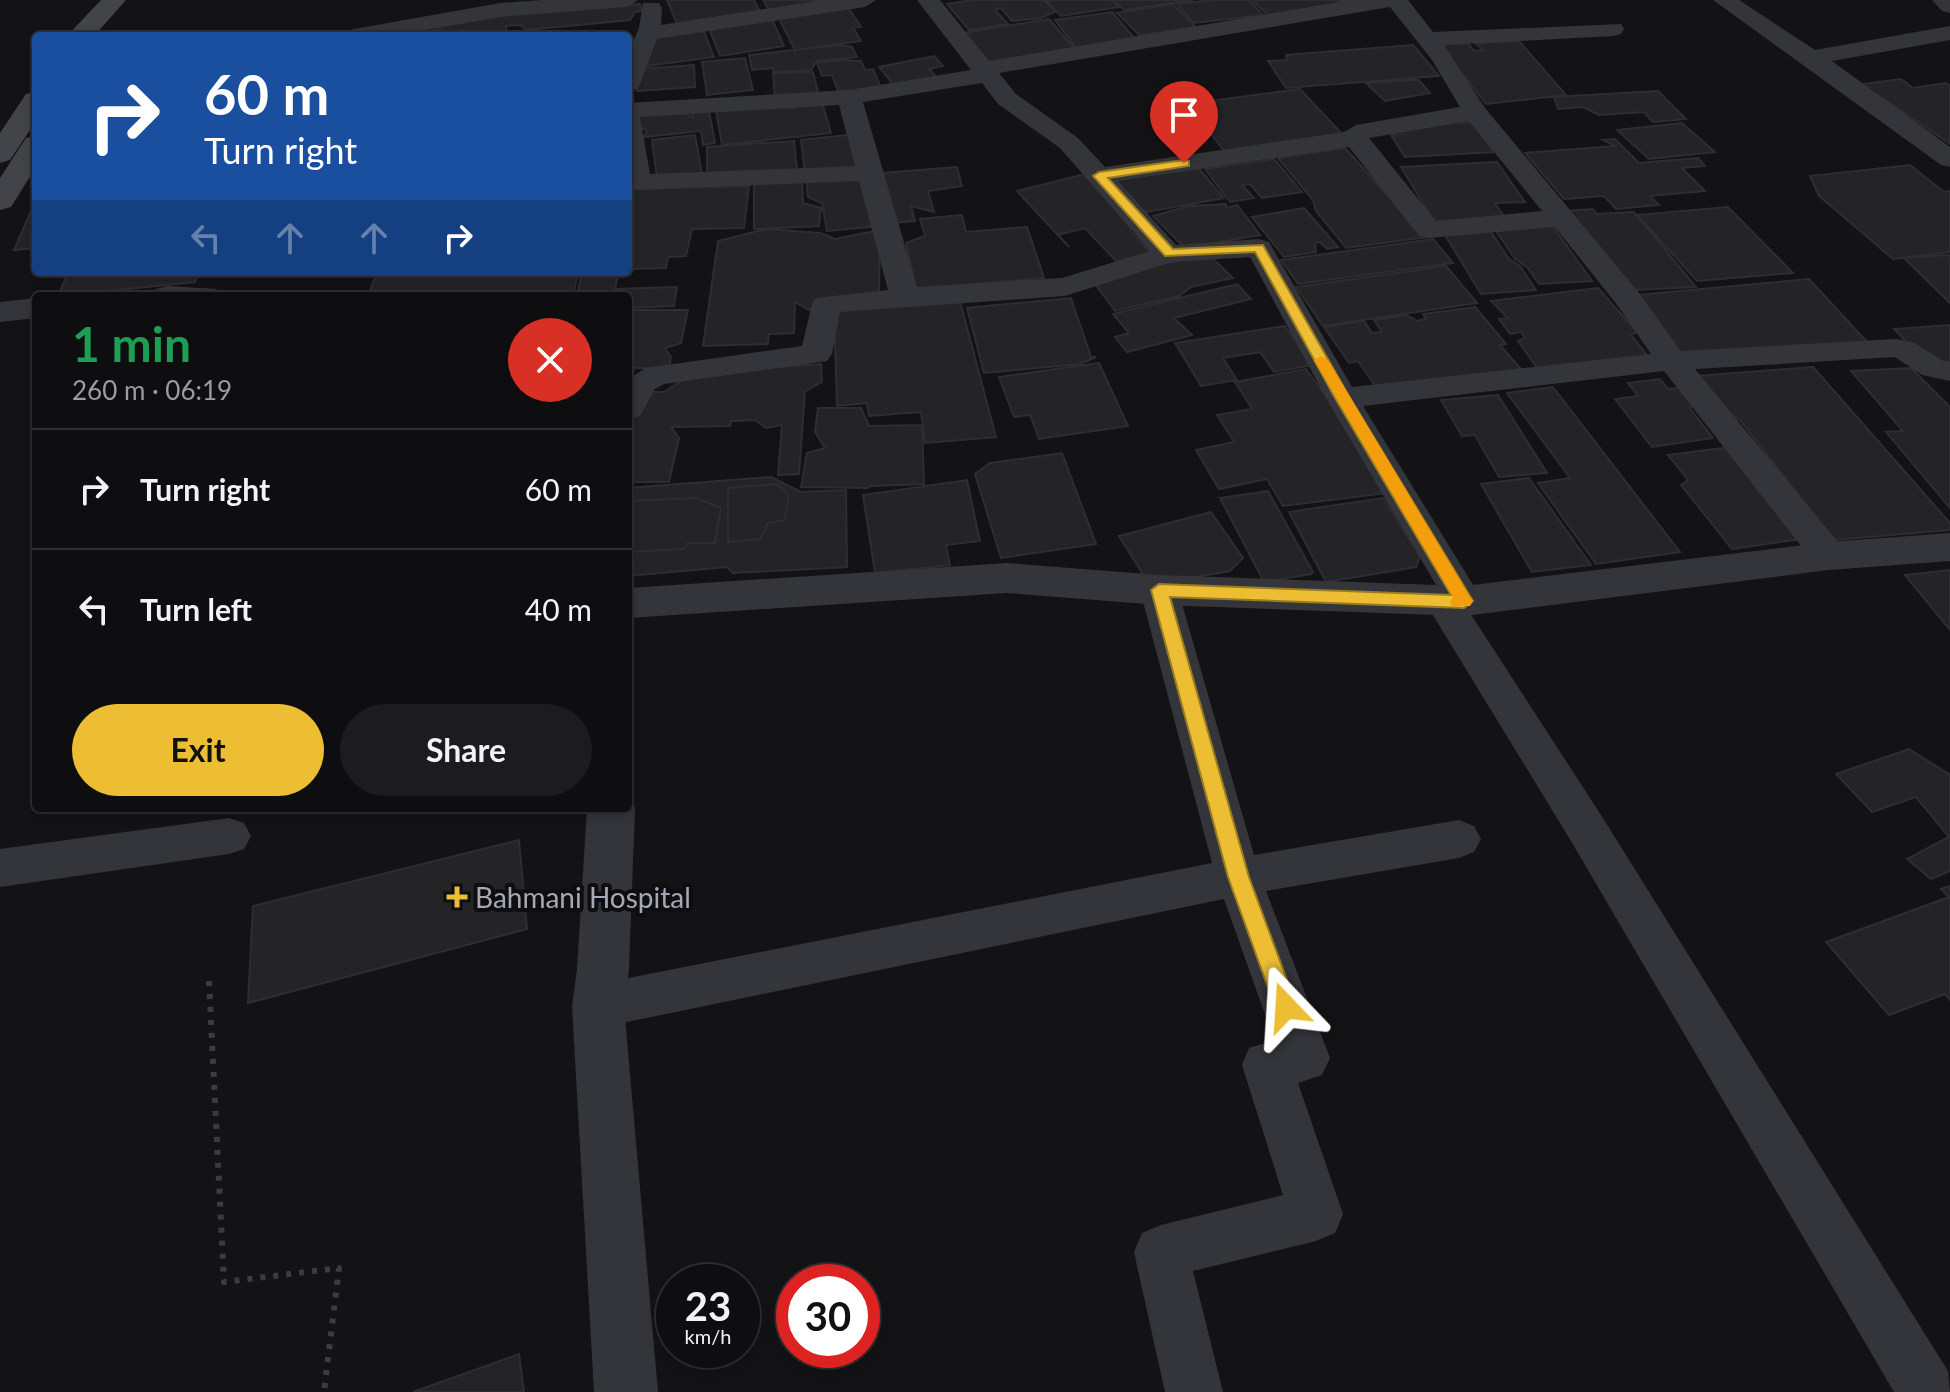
<!DOCTYPE html>
<html lang="en">
<head>
<meta charset="utf-8">
<style>
  body { margin:0; font-family:Lato,sans-serif; background:#1c1c1e; color:#f1f3f6; height:100vh; display:flex; flex-direction:column; font-size:30px; white-space:nowrap }
  * { box-sizing:border-box; margin:0 }
  p { font-size:26px; color:#9b9c9f }
  .icon { flex:none; width:44px; height:44px; fill:none; stroke:currentColor; stroke-width:2; stroke-linecap:round; stroke-linejoin:round }
  .map { position:relative; flex:1; overflow:hidden }
  .side { position:absolute; left:32px; top:292px; width:600px; height:520px; display:flex; flex-direction:column; background:#0e0e10; border-radius:8px; box-shadow:0 4px 12px #0003,0 0 0 2px #2e2e30 }
  .side>* { flex:none }
  .banner { position:absolute; left:32px; top:32px; width:600px; height:244px; border-radius:8px; box-shadow:0 4px 12px #0003,0 0 0 2px #2e2e30; background:#1a4fa0; color:#fff; overflow:hidden }
  .speed { position:absolute; left:656px; top:1264px; display:flex; gap:16px; font-size:40px; font-weight:700; text-align:center }
  .speed>* { display:grid; place-content:center; width:104px; height:104px; border-radius:50%; background:#0e0e10; box-shadow:0 4px 12px #0003,0 0 0 2px #2e2e30; line-height:1 }
  .speed small { font-size:20px; font-weight:400 }
  .speed .limit { border:12px solid #d22; background:#fff; color:#111 }
  .pin { position:absolute; display:grid; place-items:center; width:68px; height:68px; color:#fff; margin:-82px -34px; border-radius:50% 50% 50% 0; rotate:-45deg; box-shadow:0 0 8px #0007 }
  .pin .icon { rotate:45deg }
  .me { position:absolute; width:88px; margin:-44px; rotate:340deg; stroke-linejoin:round; filter:drop-shadow(0 0 6px #0008) }
  .turn { display:flex; align-items:center; gap:28px; height:168px; padding:0 40px; font-size:36px }
  .turn .icon { width:104px; height:104px; stroke-width:2.5 }
  .turn b { display:block; font-size:56px; line-height:68px }
  .lanes { display:flex; align-items:center; height:76px; padding:0 40px; background:#0003; justify-content:center; gap:40px; direction:ltr }
  .lanes .off { opacity:.35 }
  .round { display:grid; place-items:center; flex:none; width:84px; height:84px; border-radius:42px; background:#1c1c1e }
  .summary { display:flex; align-items:center; justify-content:space-between; height:136px; padding:0 40px }
  h1 { font-size:48px; font-weight:700; line-height:60px; color:#1e9e55 }
  .button { display:flex; gap:16px; margin-top:auto; padding:16px 40px }
  .button a { flex:1; height:92px; border-radius:48px; background:#edbe33; color:#111; font-size:32px; font-weight:700; line-height:92px; text-align:center }
  .button a+a { background:#1c1c1e; color:#f1f3f6 }
  ul { padding:0; list-style:none }
  li { display:flex; align-items:center; gap:24px; height:120px; padding:0 40px; border-top:2px solid #2e2e30 }
  li div { flex:1 }
  li b { display:block; font-size:30px }
  li em { font-style:normal }
  .map>svg:first-child { display:block }
</style>
</head>
<body>
<div class="map">
<svg width="1950" height="1392" viewBox="0 0 1950 1392">
  <rect width="100%" height="100%" fill="#131315"/>
  <path fill="#242326" stroke="#2e2d31" stroke-width="2" d="M667,0H754L761,14L678,26Z
    M763,0H853L770,12Z
    M972,0H1044L1055,12L1041,18L1012,21L1001,8L995,10L1008,24L969,30L947,4Z
    M1046,0H1112L1119,7L1061,16Z
    M1114,0H1193L1124,10Z
    M1212,0H1249L1263,15L1194,23L1177,4Z
    M1252,0H1336L1344,7L1271,18Z
    M640,4L642,11L635,12L630,20L526,30L520,25L506,26L507,36H416L415,33L440,29L438,25L534,10Z
    M1173,4L1196,27L1139,35L1117,13Z
    M847,6L861,27L853,28L861,41L795,50L777,15Z
    M1112,12L1136,40L1077,49L1055,20Z
    M772,19L784,46L720,56L708,26Z
    M1049,19L1075,49L986,63L963,33Z
    M703,29L714,57L639,67L651,35Z
    M1519,41L1566,95L1486,104L1440,45L1468,43L1473,50L1484,51L1475,43Z
    M840,45L852,47L857,57L817,61L811,70L774,72L772,68L752,70L749,55Z
    M1413,45L1439,76L1286,88L1268,61L1287,60L1286,55Z
    M934,56L943,66L929,69L937,77L896,88L879,67Z
    M745,58L753,90L707,95L702,62Z
    M839,60L861,61L865,70L873,69L882,90L838,91L832,75L822,76L817,63Z
    M694,65L695,87L637,91L638,69Z
    M813,72L819,96L775,99L773,73Z
    M1901,79L1913,88L1946,83L1950,86V144L1880,96L1856,85Z
    M1412,80H1419L1430,93L1385,101L1366,83Z
    M1300,89L1344,136L1226,153L1187,104Z
    M1658,91L1686,119L1653,122L1644,112L1599,115L1583,107L1558,109L1554,97Z
    M822,102L831,133L722,145L716,111L788,103L789,109Z
    M709,111L715,143L703,145L701,131L644,137L647,130L638,127L637,113H685L693,118L692,113Z
    M1472,122L1494,152L1405,157L1391,135L1403,134L1398,126Z
    M1682,123L1715,152L1649,159L1617,130Z
    M856,134L863,170L805,175L801,140Z
    M695,135L702,174L657,179L652,140Z
    M1615,139L1639,163L1698,158L1705,166L1682,168L1705,191L1650,196L1659,205L1616,209L1604,196L1564,199L1525,153L1615,146L1603,140Z
    M794,141L797,170L707,176V147Z
    M1345,148L1398,207L1427,237L1346,248L1316,211L1313,200L1278,158Z
    M1274,159L1302,192L1262,198L1250,184L1242,185L1254,198L1230,202L1205,169Z
    M1497,162L1525,202L1495,203L1505,218L1434,222L1401,167Z
    M1196,165L1224,198L1136,214L1110,180Z
    M1910,165L1944,192L1950,191V252L1893,259L1819,196L1810,176Z
    M957,167L962,186L928,191L934,212L911,206L915,221L892,223L882,173Z
    M1085,174L1138,227L1130,231L1151,253L1117,262L1085,228L1058,235L1069,247L1017,191Z
    M865,175L879,226L827,231L822,203L808,197L806,178Z
    M802,180L803,203L821,208L819,226L754,229V182Z
    M749,186L744,228L692,229L686,256L668,257L666,268L628,269V189Z
    M1226,204V208L1237,205L1260,235L1185,248L1153,216L1189,206Z
    M1728,207L1793,273L1697,281L1637,215Z
    M1304,208L1338,247L1327,249L1320,242L1315,243L1316,252L1284,257L1252,217Z
    M32,209H36V248L14,250Z
    M1593,209L1597,214L1634,212L1696,287L1633,290L1564,211Z
    M962,215L966,232L1027,227L1044,278L916,289L906,243L925,236L920,219Z
    M1552,225L1592,281L1539,284L1527,267L1515,259L1494,228Z
    M766,229L820,233L835,239L880,230L879,296L830,299L809,310L795,302L794,333L769,334L768,344L703,346L718,241Z
    M1491,232L1509,259L1520,266L1536,290L1481,294L1445,235Z
    M1433,239L1453,263L1298,284L1281,260Z
    M1208,254L1233,278L1191,287L1179,296L1115,311L1092,280Z
    M1950,255V303L1904,258Z
    M1446,266L1477,303L1323,326L1296,287Z
    M68,272H198L195,282L58,296Z
    M377,272H578L573,296H368Z
    M582,272H619L615,289L677,287L674,306L628,308V296H577Z
    M1809,279L1869,344L1679,353L1637,295Z
    M1237,284L1251,299L1174,318L1192,335L1127,352L1115,337L1129,333L1113,314Z
    M1598,288L1637,332L1631,335L1651,360L1539,371L1518,341L1525,338L1521,332L1510,334L1499,319L1508,318L1491,301Z
    M1071,298L1091,357H1096L1080,364L984,373L967,308Z
    M960,301L996,437L925,443L921,412L869,416L867,403L837,406L834,310Z
    M1475,307L1506,344L1500,345L1521,369L1378,390L1358,361L1349,363L1324,327L1364,321L1372,333L1382,332L1374,320L1406,315L1417,321L1426,319L1423,314Z
    M628,310H688L681,343L665,348L671,357L669,368H634L628,392Z
    M1950,325V366L1931,367L1894,329Z
    M1285,326L1313,365L1274,372L1260,352L1223,358L1237,380L1201,386L1175,343Z
    M1099,363L1128,426L1039,439L1030,415L1014,417L999,377Z
    M821,364L822,382L805,391L799,474L778,475L782,425L766,428L755,420L731,421L730,426L671,427L679,438L669,482H628V434L638,392H664L693,373Z
    M1813,367L1950,523V530L1834,540L1739,419L1719,408L1695,376Z
    M1911,368L1950,407V508L1886,432L1903,431L1851,371Z
    M1306,369L1395,492L1283,506L1267,479L1219,489L1196,450L1234,442L1217,415L1252,409L1235,382Z
    M1660,379L1668,389L1689,387L1705,405L1689,407L1713,438L1652,447L1615,399L1638,396L1628,383Z
    M1553,387L1680,552L1596,564L1538,483L1570,478L1507,393Z
    M1498,395L1547,473L1499,477L1475,435L1462,436L1441,400Z
    M818,408H861L869,426L922,425L924,484L871,486L868,488L801,487L807,453L825,448L815,432Z
    M1730,447L1808,538L1732,549L1681,485L1688,480L1668,455Z
    M1062,453L1096,544L1001,558L975,474L990,463Z
    M771,477L801,492L846,490L847,567L733,573L727,567L628,576V488Z
    M1529,478L1591,565L1532,572L1481,484Z
    M967,480L980,541L946,545L950,565L875,573L863,495Z
    M777,484L789,495L785,520L768,523L760,539L728,542V488Z
    M1268,491L1313,572L1311,574L1264,582L1220,498Z
    M696,498L721,508L715,543H688L684,549L628,552V501Z
    M1383,498L1420,556L1416,567L1326,582L1289,512Z
    M1211,512L1243,558L1230,571L1184,579L1144,576L1119,536Z
    M1950,570V630L1905,575Z
    M1909,749L1950,775V871L1931,879L1907,859L1949,837L1916,797L1872,812L1836,774Z
    M519,840L527,929L248,1003L253,906Z
    M1950,886V1000L1945,994L1889,1015L1826,942L1949,897L1941,889Z
    M519,1354L524,1392H413Z"/>
  <g fill="none" stroke-linecap="round" stroke-linejoin="round">
    <path stroke="#3a3c41" stroke-width="6" stroke-dasharray="5 8" stroke-linecap="butt" d="M209,981L224,1282L339,1268L324,1392"/>
    <path fill="#34353a" fill-rule="evenodd" d="M542,0H638L627,7L500,17L392,36H343L346,31L354,29L500,3Z
      M823,0H876L865,7L657,39L640,84L637,89L628,91V54L639,28L643,3H659L662,8L661,25Z
      M917,0H940L989,61L1339,2L1338,0H1408L1433,32L1621,24L1624,29L1621,34L1613,36L1444,45L1485,108L1640,294L1681,351L1896,339L1915,343L1943,361H1950V381L1922,375L1895,357L1695,369L1842,547L1847,556L1842,565L1829,569L1816,565L1664,371L1363,406L1483,601L1477,611L1470,613L1601,815L1948,1371L1950,1392H1894L1571,841L1431,612L1425,602L1431,592L1439,590L1326,398L1250,257L1172,262L1065,296L840,312L832,354L827,361L664,384L655,389L640,416L628,419V380L645,368L802,346L812,304L816,298L888,290L859,181L638,190L629,188L628,103L849,90L971,70ZM1390,7L1432,60L1460,107L1356,125L1344,132L1105,167L1078,138L1016,94L999,73ZM982,83L998,104L1060,148L1150,251L1062,278L917,287L863,102ZM839,105L855,166L650,174L640,117ZM1469,121L1542,211L1436,221L1369,138ZM1349,147L1419,236L1429,238L1555,227L1618,306L1651,354L1352,387L1269,242L1259,239L1176,245L1118,181Z
      M1713,0H1739L1815,50L1950,26V40L1832,61L1950,147V167L1941,165Z
      M1932,0H1950V13L1942,11Z
      M1159,577L1172,580L1178,590L1254,855L1459,820L1474,826L1481,839L1474,852L1459,858L1266,891L1330,1058L1322,1075L1298,1083L1343,1214L1335,1233L1316,1241L1193,1271L1223,1392H1165L1134,1252L1142,1233L1161,1225L1283,1195L1242,1065L1249,1048L1274,1040L1224,899L598,1028L581,1022L574,1006L581,990L598,984L1212,863L1140,590L1146,580Z
      M229,818L244,823L251,836L244,849L229,854L0,887V849Z"/>
    <path fill="#34353a" fill-rule="evenodd" d="M168,286L216,289L220,296H152L156,289Z
      M36,298V318L0,322V302Z
      M1950,533V561L1829,570L1464,616L1159,605L1007,593L628,618V588L1007,563L1159,575L1464,586L1829,542Z
      M628,795L635,808L629,969L624,1006L658,1392H594L572,1006L577,969L587,808H628Z"/>
    <path fill="#42444a" fill-rule="evenodd" d="M101,0H126L94,36H67Z
      M36,92V121L10,160L0,163V133L26,94Z
      M36,136V167L11,207L0,210V178L26,138Z"/>
  </g>
  <path fill="#edbe33" stroke="#9a7c21" stroke-width="2" d="M1184,160L1189,161V166L1108,178L1173,249L1263,245L1350,398L1473,601L1464,608L1170,597L1249,877L1297,1007L1294,1014L1286,1017L1278,1014L1275,1007L1228,877L1151,590L1159,584L1451,595L1335,398L1255,252L1165,256L1093,176L1099,172Z"/>
  <path fill="#f59e0b" d="M1321,356L1328,360L1470,597L1473,601L1470,606H1452L1450,602L1453,597L1314,360Z"/>
  <path fill="#edbe33" stroke="#0e0e10" stroke-width="3" d="M453 885h8v8h8v8h-8v8h-8v-8h-8v-8h8z"/>
  <g text-anchor="middle" dominant-baseline="central" stroke-width="8" stroke-linejoin="round" paint-order="stroke">
    <g font-size="28" fill="#a5a9b5" stroke="#0e0e10" text-anchor="start">
      <text x="475" y="897">Bahmani Hospital</text>
    </g>
  </g>
</svg>
<div class="speed"><div>23<small>km/h</small></div><div class="limit">30</div></div>
<div class="pin" style="left:1184px;top:163px;background:#d93025"><svg class="icon" aria-label="arrive" viewBox="0 0 24 24"><path d="M6 21V4h12l-3 4 3 4H6"/></svg></div>
<svg class="me" style="left:1286px;top:1007px" viewBox="-20 -20 40 40"><path d="M0-17L14 15 0 8-14 15z" fill="#edbe33" stroke="#fff" stroke-width="4"/></svg>
<div class="banner">
<div class="turn"><svg class="icon" aria-label="right" viewBox="0 0 24 24"><path d="M7 20v-9h11M14 6l5 5-5 5"/></svg><div><b>60 m</b>Turn right</div></div>
<div class="lanes"><svg class="icon off" aria-label="left" viewBox="0 0 24 24"><path d="M17 20v-9H6M10 6l-5 5 5 5"/></svg><svg class="icon off" aria-label="ahead" viewBox="0 0 24 24"><path d="M12 20V5M6 11l6-6 6 6"/></svg><svg class="icon off" aria-label="ahead" viewBox="0 0 24 24"><path d="M12 20V5M6 11l6-6 6 6"/></svg><svg class="icon" aria-label="right" viewBox="0 0 24 24"><path d="M7 20v-9h11M14 6l5 5-5 5"/></svg></div>
</div>
<section class="side">
<div class="summary"><div><h1>1 min</h1><p>260 m · 06:19</p></div><a class="round" style="background:#d93025;color:#fff"><svg class="icon" aria-label="close" viewBox="0 0 24 24"><path d="M6 6l12 12M18 6L6 18"/></svg></a></div>
<ul>
<li><svg class="icon" aria-label="right" viewBox="0 0 24 24"><path d="M7 20v-9h11M14 6l5 5-5 5"/></svg><div><b>Turn right</b></div><em>60 m</em></li>
<li><svg class="icon" aria-label="left" viewBox="0 0 24 24"><path d="M17 20v-9H6M10 6l-5 5 5 5"/></svg><div><b>Turn left</b></div><em>40 m</em></li>
</ul>
<div class="button"><a>Exit</a><a>Share</a></div>
</section>
</div>
</body>
</html>
